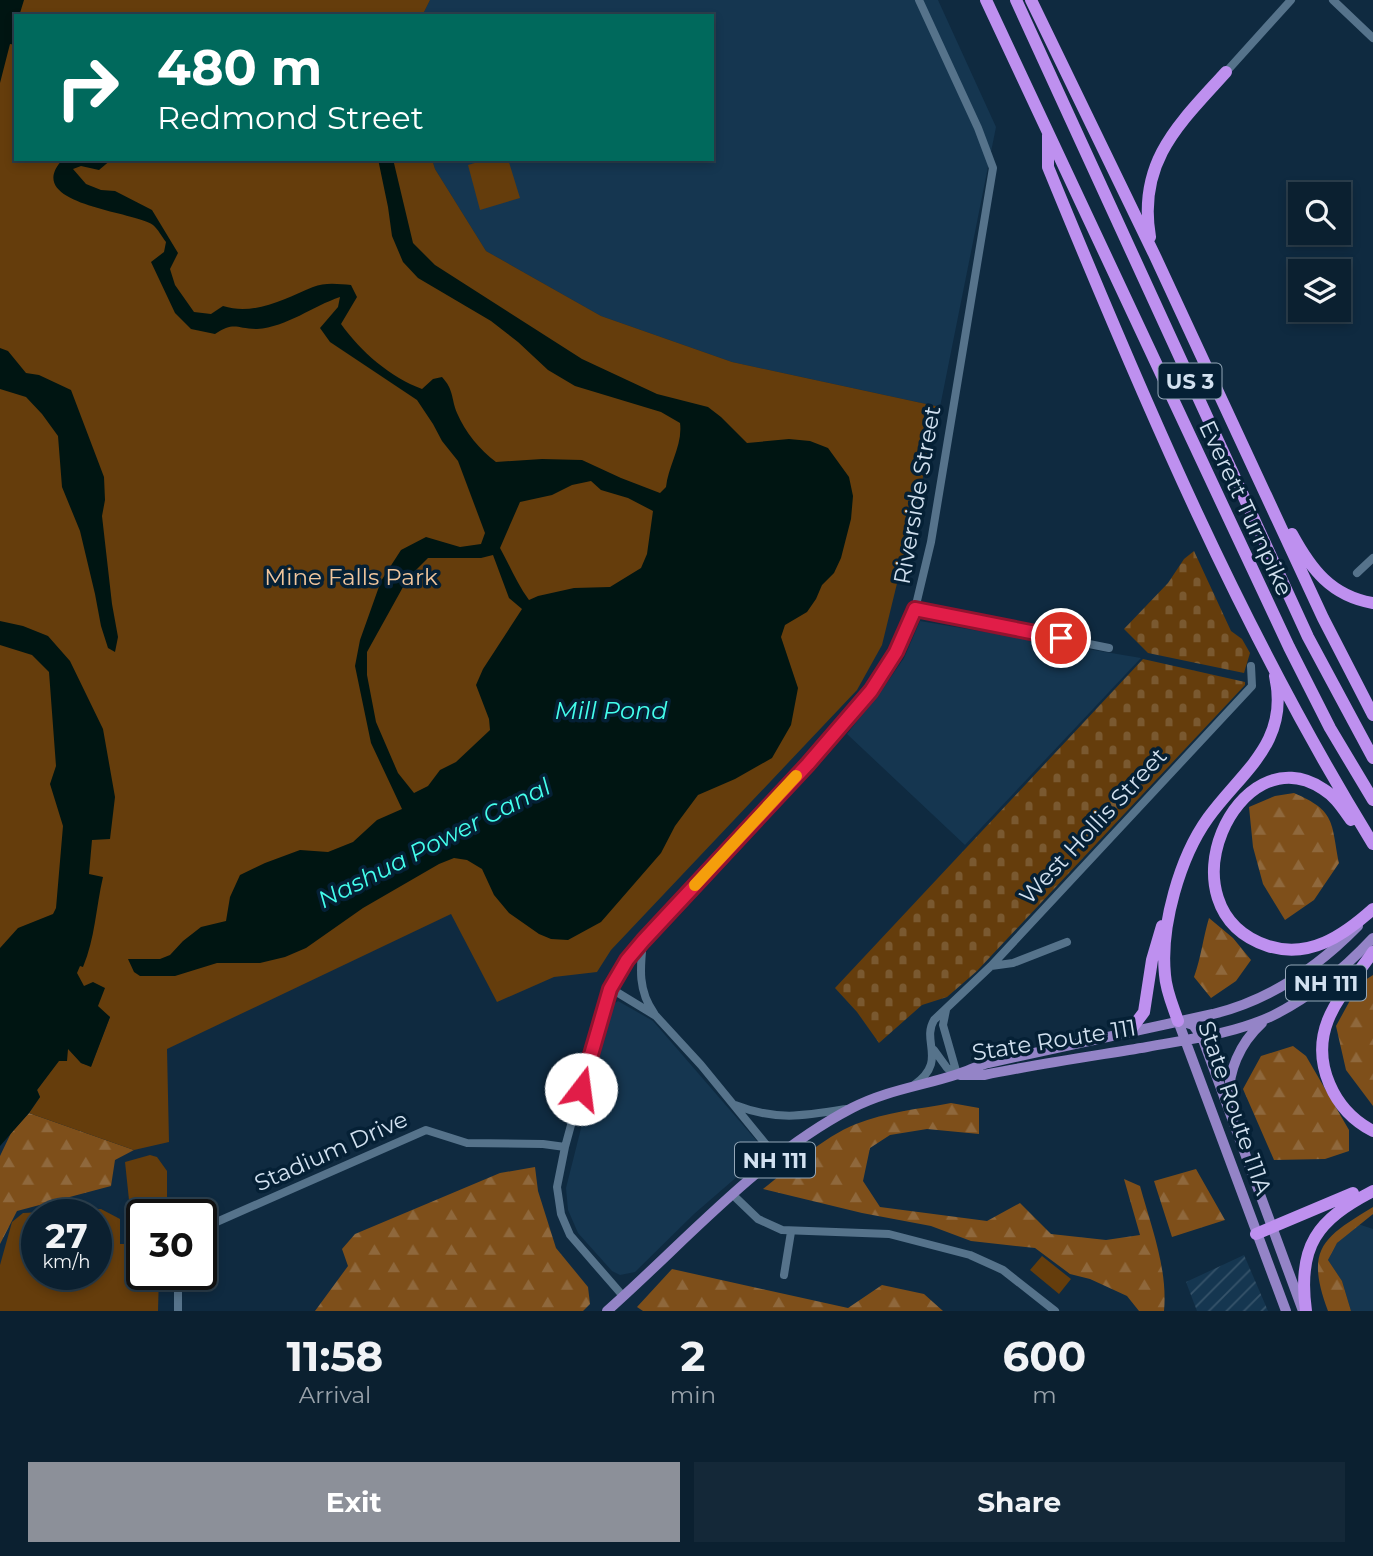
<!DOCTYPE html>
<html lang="en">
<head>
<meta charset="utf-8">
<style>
  body { margin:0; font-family:Montserrat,sans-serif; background:#142838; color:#f1f3f6; height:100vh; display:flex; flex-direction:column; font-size:26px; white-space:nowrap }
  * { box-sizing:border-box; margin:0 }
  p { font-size:23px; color:#9aa3ab }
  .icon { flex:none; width:38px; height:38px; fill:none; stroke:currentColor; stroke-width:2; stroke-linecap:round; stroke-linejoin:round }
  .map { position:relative; height:1311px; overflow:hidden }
  .side { display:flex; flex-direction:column; background:#0b2030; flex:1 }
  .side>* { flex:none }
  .guide { position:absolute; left:14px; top:14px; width:700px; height:147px; border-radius:0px; box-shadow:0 4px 10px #0003,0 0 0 2px #2b3e4c; background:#00695c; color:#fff; overflow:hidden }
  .tools { position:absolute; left:1288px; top:182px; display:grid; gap:14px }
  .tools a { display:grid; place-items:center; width:63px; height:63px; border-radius:0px; background:#0b2030; box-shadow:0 4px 10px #0003,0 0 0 2px #2b3e4c; font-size:35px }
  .speed { position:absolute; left:21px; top:1199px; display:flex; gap:14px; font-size:35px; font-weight:700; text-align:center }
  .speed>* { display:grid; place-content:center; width:91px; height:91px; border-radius:50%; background:#0b2030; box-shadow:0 4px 10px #0003,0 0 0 2px #2b3e4c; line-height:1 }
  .speed small { font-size:18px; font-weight:400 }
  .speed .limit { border:4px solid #111; border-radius:10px; background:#fff; color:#111 }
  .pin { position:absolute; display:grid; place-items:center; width:60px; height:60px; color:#fff; margin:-30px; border:4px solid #fff; border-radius:50%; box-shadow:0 2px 7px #0007 }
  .me { position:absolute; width:77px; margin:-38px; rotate:15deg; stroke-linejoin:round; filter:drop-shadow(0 0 5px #0008) }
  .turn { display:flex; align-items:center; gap:24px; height:147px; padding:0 28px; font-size:32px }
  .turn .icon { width:91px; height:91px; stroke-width:2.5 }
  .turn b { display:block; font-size:49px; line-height:60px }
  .eta { display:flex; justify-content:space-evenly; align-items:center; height:119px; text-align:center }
  .eta b { font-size:42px; font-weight:700; line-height:49px }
  .button { display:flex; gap:14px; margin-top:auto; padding:14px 28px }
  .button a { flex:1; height:80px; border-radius:0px; background:#8c9099; color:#fff; font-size:28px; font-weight:700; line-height:80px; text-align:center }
  .button a+a { background:#142838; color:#f1f3f6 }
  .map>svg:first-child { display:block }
</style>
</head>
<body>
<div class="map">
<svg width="1373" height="1311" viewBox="0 0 1373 1311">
  <defs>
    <pattern id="industrial-furrows" width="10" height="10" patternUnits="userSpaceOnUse" patternTransform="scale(1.75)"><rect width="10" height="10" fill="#153650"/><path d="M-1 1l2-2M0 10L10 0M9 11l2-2" fill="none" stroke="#36536a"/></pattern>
    <pattern id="forest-firs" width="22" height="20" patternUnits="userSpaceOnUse" patternTransform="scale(1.75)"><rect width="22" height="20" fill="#7e4f1a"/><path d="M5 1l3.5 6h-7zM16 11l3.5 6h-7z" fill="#8f683c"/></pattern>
    <pattern id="cemetery-stones" width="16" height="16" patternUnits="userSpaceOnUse" patternTransform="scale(1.75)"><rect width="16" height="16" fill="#653d0c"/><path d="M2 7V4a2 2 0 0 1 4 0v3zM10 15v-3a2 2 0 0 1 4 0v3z" fill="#7a5930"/></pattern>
  </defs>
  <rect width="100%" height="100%" fill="#0f2a40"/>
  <path fill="#153650" d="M430,0H938L996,127L940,407L732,362L601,316L486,251L435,169L432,159H712V16H422Z
    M920,621L1141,658L965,845L847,734L888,681L904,658Z
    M618,1001L653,1021L762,1147L763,1151L761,1156L694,1214L635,1272L620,1275L612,1271L578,1233L568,1210L566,1188L612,1005Z
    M1358,1224L1373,1229V1311H1351L1342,1281L1328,1260L1337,1243Z"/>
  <path fill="url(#industrial-furrows)" d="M1244,1255L1268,1311H1197L1186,1282Z"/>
  <path fill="url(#forest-firs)" d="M1294,793C1336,811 1331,822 1339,863L1314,900L1285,920L1263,884L1253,847L1249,807L1275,796Z
    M1209,918L1233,938L1251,960L1236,981L1211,998L1194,977C1201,958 1203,938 1209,918Z
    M1373,975V1106L1346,1070L1336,1026L1359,984Z
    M1293,1046L1306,1056L1349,1130V1151L1325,1159L1274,1160L1243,1089L1261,1056Z
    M951,1103L979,1108V1134L927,1129L890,1135L870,1148L863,1181L880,1207L987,1221L1020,1203L1051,1234L1106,1240L1140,1235L1124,1179L1140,1186C1151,1226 1168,1269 1164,1311H1139L1127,1296L1090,1279L1070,1274L1035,1248L971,1241L931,1226L862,1213L763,1189C792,1166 822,1138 856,1124C886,1112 919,1109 951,1103Z
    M29,1113L134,1150L115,1160L111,1186L17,1211L0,1244V1156L11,1133Z
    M535,1167L538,1191L556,1248L588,1287L590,1304L583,1311H315L348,1266L342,1249L355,1234L500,1173Z
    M1196,1169L1225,1220L1172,1237L1154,1181Z
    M1373,1207V1214L1337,1243L1328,1260L1342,1281L1351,1311H1328C1305,1249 1322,1238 1373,1207Z
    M672,1269L848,1308L882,1285L924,1294L943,1311H643L637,1307Z"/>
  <path fill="url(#cemetery-stones)" d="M1194,551L1231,631L1242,639L1250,653L1244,673L1148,653L1124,629L1168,583L1184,559Z
    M1143,659L1245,682V685L977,971L947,997L922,1005L879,1043L857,1012L835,988Z"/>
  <path fill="#653d0c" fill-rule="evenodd" d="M0,0H430L422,16H16V159H432L435,169L486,251L601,316L732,362L940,407L882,645L857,690L611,950L597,972L554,977L497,1002L451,914L167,1049L169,1142L134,1150L29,1113L40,1097L37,1090L68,1048L81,1063L91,1066L110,1017L0,951Z
    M488,159H508L520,198L480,210L468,165Z
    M150,1155L157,1157L167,1171V1214H142V1226L133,1223L131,1219L125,1162Z
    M101,1209L120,1219V1244H125L126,1248H139V1251H142V1274H159L158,1311H0V1265L12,1222L23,1213ZM37,1214H96V1274H37Z
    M1042,1256L1071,1279L1059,1294L1030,1270Z"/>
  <path fill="#001512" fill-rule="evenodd" d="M0,0H24L20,13L30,16H16V45L10,44L0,83Z
    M63,159H112L99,170L81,166L73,169L86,184L101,190L115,191L152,210L178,253L170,269L175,285L194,312L211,314L223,306C254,316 284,299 313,287C325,282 339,284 351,285L357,297L341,324C361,352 390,377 422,389L433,379L442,377C454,390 451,398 457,413C465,432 480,450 496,462L542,459L582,460L621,478L660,493L666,487C668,466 683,445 680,423L661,412L575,386L548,370L518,342L491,321L418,278L403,262L392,236L388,207L378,159H393L413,243L435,265L582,359L657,394L708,407L721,417L747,443L789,439L810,441L828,448L849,477L853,496L851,519L841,558L834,573L822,585L816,599L807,612L785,625L781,637L798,688L791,725L772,758L735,779L698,795L675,826L661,853L601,922L568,940L551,939L539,934L509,913L494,895L482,869L467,860L454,858L439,864L363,908L306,948L285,957L260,963H217L175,976H140L134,972L128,959H160L170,955L183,941L201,927L226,921L230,897L240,875L265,863L300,850L328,852L353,842L377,820L402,809L371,743L355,666L360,640L381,581L401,550L426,537L460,547L481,544L485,533L458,461L442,441L433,424L417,400L330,342L320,328L338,307L340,297C313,306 287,327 257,329C236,329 235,321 215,334L191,329L175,313L151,262L164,252L166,242C162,237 158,229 153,225C134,211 20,205 63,159ZM591,481L601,490L628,498L653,511L647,554L641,568L610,587L574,588L538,596L529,600C517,584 510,566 500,548L520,502L552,495L572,485ZM493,555L509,598L522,609L483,669L476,685L489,719L490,730L456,762L440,770L428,786L414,793L398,773L376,722L367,675V652L408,578L428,558H481Z
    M0,348L8,351L26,373L39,375L71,390L104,477L105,500L102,516L112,604L118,637L115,652L108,648L101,626L95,594L80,531L62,487L58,436L42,414L26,397L0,389Z
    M0,621L23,626L48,636L70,661L103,729L115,797L110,839L92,840L89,874L103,877C96,907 95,939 83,967L80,966L77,973L84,986L93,982L105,988L98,1006L110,1017L91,1067L81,1063L68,1049L67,1061H59L37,1090L40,1097L29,1113L0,1146V948L18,928L53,914L56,908L63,826L50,784L56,766L49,672L32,655L0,645Z"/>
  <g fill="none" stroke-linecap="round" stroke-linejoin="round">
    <path stroke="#56738b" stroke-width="8" d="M1333,0L1373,38
      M1226,72L1291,0
      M1357,573L1373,558
      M915,609L1109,648
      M643,942C640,968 638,991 654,1013
      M991,966L1013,963L1067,942
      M610,988L656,1016L701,1065L777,1158
      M946,1010L943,1025L957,1074
      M934,1050L947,1068L957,1074
      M914,1085C948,1061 921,1042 934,1020L991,966L1252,686L1251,666
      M735,1105C776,1121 804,1116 846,1109
      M733,1195L758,1219L782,1230L889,1234L970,1255L1003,1270L1055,1311
      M201,1232L212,1224L426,1130L467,1143L543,1144L565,1147
      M784,1275L791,1232
      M623,1296L570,1235L561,1214L557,1187L565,1147L606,997L618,973L643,941L832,737L871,691L896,652L915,609L931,542L993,168L978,128L919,0
      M178,1311V1274"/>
    <path stroke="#9484c7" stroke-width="10" d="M1178,1021L1286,1311
      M1181,1021L1193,1025L1202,1037L1303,1311
      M960,1075H984C1038,1064 1093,1056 1147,1047C1190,1039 1233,1034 1272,1016C1311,997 1343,970 1373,938
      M1229,1102C1227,1072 1240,1043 1262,1023
      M607,1311C685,1242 758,1157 852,1108C887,1090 922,1086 958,1074C968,1071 977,1066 988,1063L1213,1014C1270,1000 1317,968 1358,926"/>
    <path stroke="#be90ef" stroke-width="12" d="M986,0L1289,647L1330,728L1373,800
      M1016,0L1308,637L1373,758
      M1031,0L1154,254L1323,618L1373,715
      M1048,135V167C1143,399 1241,630 1373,844
      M1150,237C1137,161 1180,123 1226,72
      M1292,534C1311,569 1331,596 1373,603
      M1351,820C1343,809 1335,796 1323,789C1238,732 1157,909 1268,946C1309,959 1343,936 1373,909
      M1373,952C1358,974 1338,995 1328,1020C1311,1063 1334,1111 1373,1131
      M1178,1021C1173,1006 1166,991 1165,975C1160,926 1180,857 1208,818C1242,771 1290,743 1275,676
      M1129,1032L1144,1012L1152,960L1162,926
      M1256,1234L1353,1193
      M1306,1311C1297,1246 1317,1220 1373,1191"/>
  </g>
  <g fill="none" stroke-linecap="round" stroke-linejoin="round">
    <defs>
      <path id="route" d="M581,1089L610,989L627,960L643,941L808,764L871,691L896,652L915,609L1061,638"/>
    </defs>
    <use href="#route" stroke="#92132f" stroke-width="18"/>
    <use href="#route" stroke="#e11d48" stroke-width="12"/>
    <path stroke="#f59e0b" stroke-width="12" d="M695,885L796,776"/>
  </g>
  <g text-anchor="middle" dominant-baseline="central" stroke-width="7" stroke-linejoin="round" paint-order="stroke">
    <g fill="#052035" stroke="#94a7b8" stroke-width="2">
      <rect x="1158.5" y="363.5" width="63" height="35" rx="5"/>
      <rect x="1286" y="965.5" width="80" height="35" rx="5"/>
      <rect x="735" y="1142.5" width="80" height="35" rx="5"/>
    </g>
    <g font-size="21" font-weight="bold" fill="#d2e1f0">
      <text x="1190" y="381">US 3</text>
      <text x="1326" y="983">NH 111</text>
      <text x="775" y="1160">NH 111</text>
    </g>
    <g font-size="23" fill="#d2e1f0" stroke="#052035">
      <text transform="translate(917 495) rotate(-80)">Riverside Street</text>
      <text transform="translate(1246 508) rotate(65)">Everett Turnpike</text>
      <text transform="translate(1093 826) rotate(-47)">West Hollis Street</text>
      <text transform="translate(1054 1040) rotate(-9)">State Route 111</text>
      <text transform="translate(1235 1108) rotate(71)">State Route 111A</text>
      <text transform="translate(331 1151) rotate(-24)">Stadium Drive</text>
    </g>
    <g font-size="23" fill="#f1c69d" stroke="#052035">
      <text x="351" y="577">Mine Falls Park</text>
    </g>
    <g font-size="24" font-style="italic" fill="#44feec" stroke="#052035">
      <text x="611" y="710">Mill Pond</text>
      <text transform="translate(434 843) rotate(-27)">Nashua Power Canal</text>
    </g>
  </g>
</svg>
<div class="tools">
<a><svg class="icon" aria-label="search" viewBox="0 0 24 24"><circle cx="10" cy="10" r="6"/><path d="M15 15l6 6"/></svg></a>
<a><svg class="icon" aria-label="layers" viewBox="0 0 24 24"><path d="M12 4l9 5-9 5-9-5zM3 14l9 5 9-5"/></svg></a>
</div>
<div class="speed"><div>27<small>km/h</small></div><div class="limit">30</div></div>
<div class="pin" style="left:1061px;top:638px;background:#d93025"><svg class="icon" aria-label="arrive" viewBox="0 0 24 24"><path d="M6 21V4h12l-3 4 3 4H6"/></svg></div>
<svg class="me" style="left:581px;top:1089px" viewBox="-20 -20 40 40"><circle r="19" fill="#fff"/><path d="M0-13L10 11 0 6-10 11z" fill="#e11d48"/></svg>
<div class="guide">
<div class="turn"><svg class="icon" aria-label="right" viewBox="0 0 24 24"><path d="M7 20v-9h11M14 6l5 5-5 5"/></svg><div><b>480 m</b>Redmond Street</div></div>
</div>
</div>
<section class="side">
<div class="eta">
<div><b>11:58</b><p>Arrival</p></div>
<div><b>2</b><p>min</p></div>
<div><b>600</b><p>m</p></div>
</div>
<div class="button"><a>Exit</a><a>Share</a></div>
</section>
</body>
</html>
